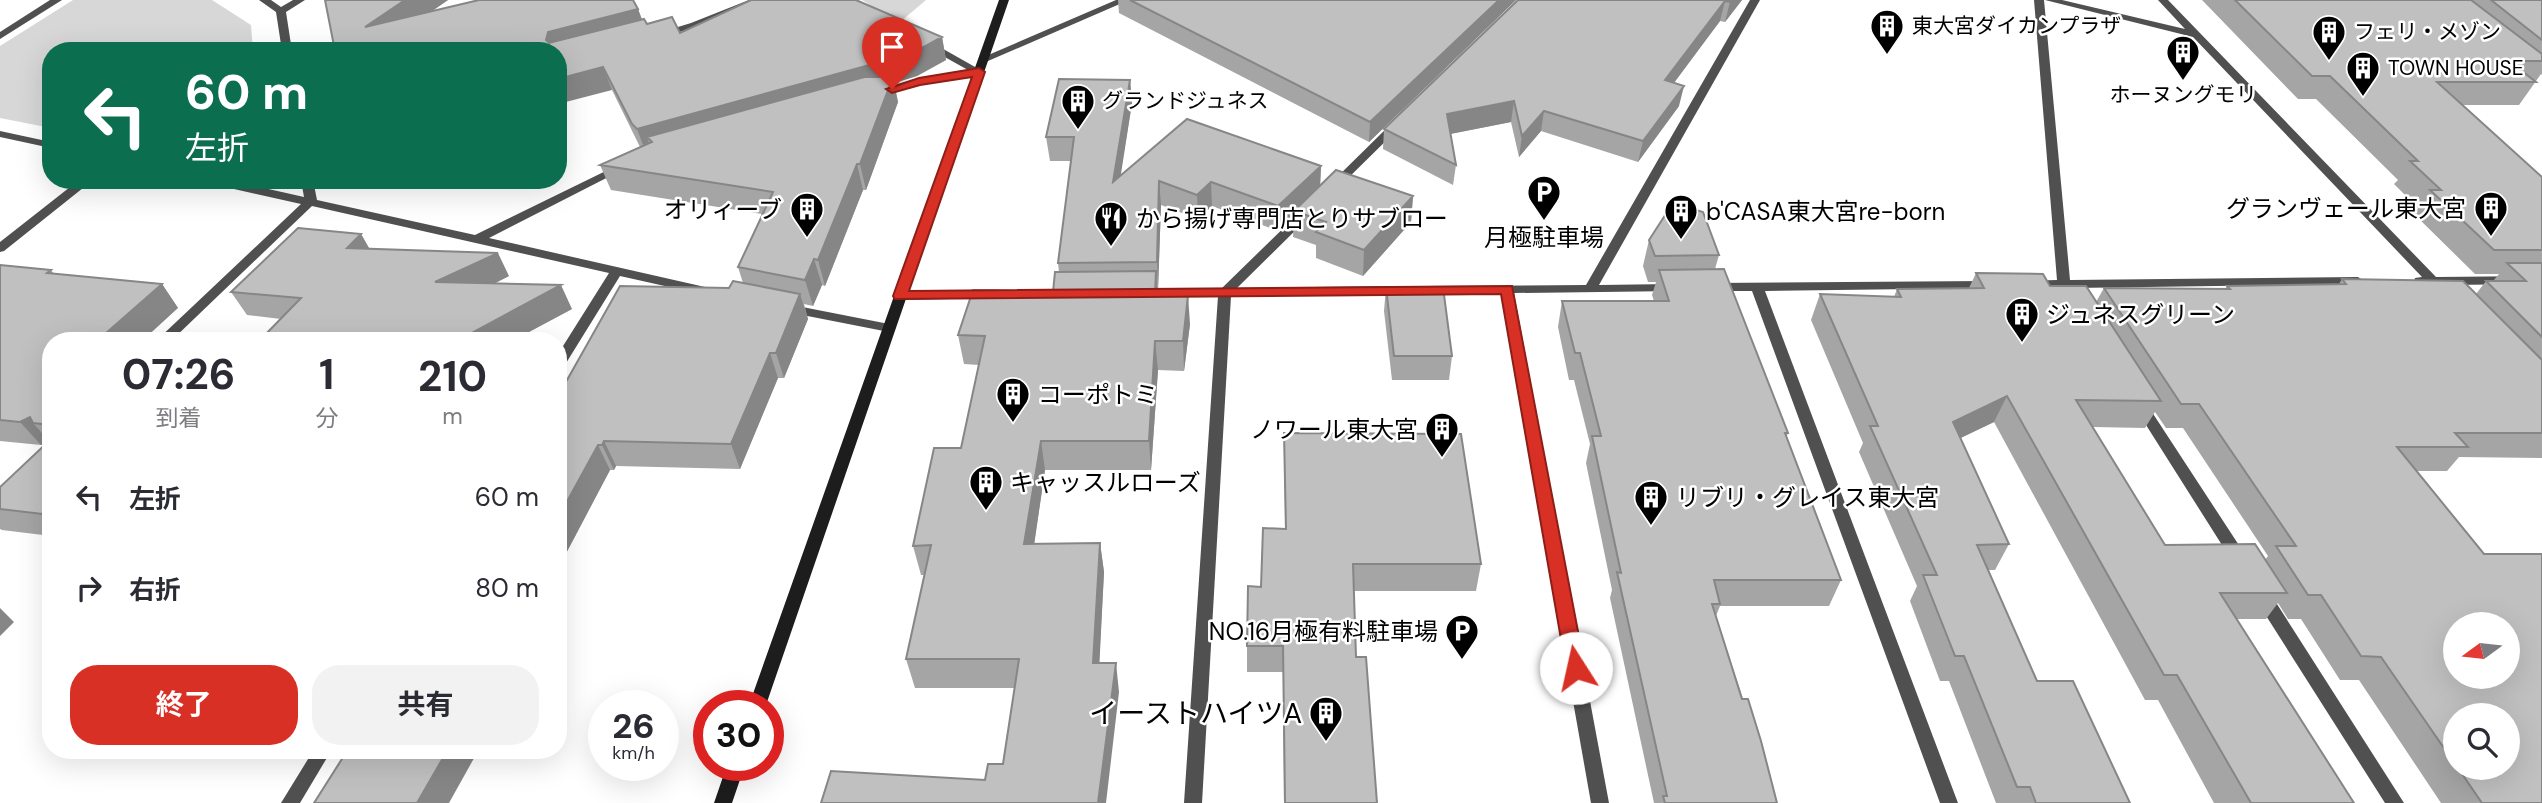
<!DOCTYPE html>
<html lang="ja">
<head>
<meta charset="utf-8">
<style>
  body { margin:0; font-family:"DM Sans","Noto Sans JP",sans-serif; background:#f2f2f3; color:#2b2b33; height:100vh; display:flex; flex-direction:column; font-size:26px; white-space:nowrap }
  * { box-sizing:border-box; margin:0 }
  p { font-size:23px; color:#7c7c81 }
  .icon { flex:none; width:38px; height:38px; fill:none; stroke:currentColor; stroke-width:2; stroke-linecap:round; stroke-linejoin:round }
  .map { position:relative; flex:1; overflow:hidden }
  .drawer { position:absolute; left:42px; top:332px; width:525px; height:427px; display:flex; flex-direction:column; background:#fff; border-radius:28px; box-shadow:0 7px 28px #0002 }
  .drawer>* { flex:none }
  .top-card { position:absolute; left:42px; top:42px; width:525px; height:147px; border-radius:28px; box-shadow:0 7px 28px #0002; background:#0b6e4f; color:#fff; overflow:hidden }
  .needle { width:46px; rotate:255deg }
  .tools { position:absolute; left:2443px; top:612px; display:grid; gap:14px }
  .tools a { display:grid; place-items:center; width:77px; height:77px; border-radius:50%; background:#fff; box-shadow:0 7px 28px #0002; font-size:35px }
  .speed { position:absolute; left:588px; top:690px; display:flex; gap:14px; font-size:35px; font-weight:700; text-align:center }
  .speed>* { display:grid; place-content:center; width:91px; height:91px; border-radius:50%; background:#fff; box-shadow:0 7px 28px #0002; line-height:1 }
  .speed small { font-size:18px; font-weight:400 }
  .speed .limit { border:10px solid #d22; background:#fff; color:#111 }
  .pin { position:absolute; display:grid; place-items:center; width:60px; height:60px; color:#fff; margin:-72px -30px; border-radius:50% 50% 50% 0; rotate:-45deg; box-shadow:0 0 7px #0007 }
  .pin .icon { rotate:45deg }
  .me { position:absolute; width:77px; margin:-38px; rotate:350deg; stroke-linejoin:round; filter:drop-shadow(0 0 5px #0008) }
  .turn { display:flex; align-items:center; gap:24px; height:147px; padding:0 28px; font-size:32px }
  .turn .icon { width:91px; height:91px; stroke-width:2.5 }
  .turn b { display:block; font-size:49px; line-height:60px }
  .eta { display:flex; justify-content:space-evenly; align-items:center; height:119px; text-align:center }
  .eta b { font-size:42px; font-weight:700; line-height:49px }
  .action { display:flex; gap:14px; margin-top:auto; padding:14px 28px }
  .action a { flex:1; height:80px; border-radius:28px; background:#d93025; color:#fff; font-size:28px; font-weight:700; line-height:80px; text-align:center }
  .action a+a { background:#f2f2f3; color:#2b2b33 }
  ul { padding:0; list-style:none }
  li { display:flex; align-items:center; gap:21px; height:91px; padding:0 28px }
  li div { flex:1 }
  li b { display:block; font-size:26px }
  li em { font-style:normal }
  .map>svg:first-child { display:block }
</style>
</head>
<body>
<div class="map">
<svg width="2542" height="803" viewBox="0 0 2542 803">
  <rect width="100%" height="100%" fill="#fff"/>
  <path fill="#d7d7d7" d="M73,0H212L251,25L253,51H51V128L0,118V46Z
    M862,0H926L899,23Z"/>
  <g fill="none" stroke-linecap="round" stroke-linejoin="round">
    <path fill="#505050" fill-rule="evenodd" d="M50,0H62L0,39V32Z
      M259,0H271L281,7L293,0H305L286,12L292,51H282L276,12Z
      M749,0H763L699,27L660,37L655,34L691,23Z
      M1116,0H1129L988,61L984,62L979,59Z
      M1750,0H1760L1599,285L1672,284L1677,285L1678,288L1677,291L1514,293L1609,803H1591L1501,293L1426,294L1420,290L1426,286L1586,285Z
      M2034,0H2044L2070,280L2358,277L2364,281L2363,284L2073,288L2074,291L2068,295L2063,294L2060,288L2027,287L2026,284L2027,281L2057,280Z
      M2045,0H2062L2185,29L2158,0H2168L2436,277L2542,276V284L2443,285L2437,289L2430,285L2415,284L2414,281L2415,278L2422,277L2193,37Z
      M929,41L984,72L979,75L920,84L878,96L874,95V91L919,78L968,70L925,46L924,44Z
      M1396,122L1402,125L1400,127L1337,189H1329V185L1392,123Z
      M0,131L51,142V148L0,137Z
      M620,164L626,167L624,169L489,238L705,287L711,291L705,295L620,276L563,368L558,370V354L609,273L312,206L171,341H156L301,204L212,184L206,180H229L304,197L301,180H313L317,200L475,235Z
      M79,180H93L4,251L0,252V242Z
      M1306,209L1310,210L1312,213L1310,216L1237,288L1403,286L1409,290L1403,294L1231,296L1202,803H1184L1218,296L1139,297L1133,293L1139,289L1222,288L1302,210Z
      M1987,281L1992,282L1993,285L1992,288L1765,291L1958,803H1940L1752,291H1713L1707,287L1713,283Z
      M990,291L996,295L995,298L900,300L894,296L900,292Z
      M787,304L889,324L896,328L889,332L782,311L780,308Z
      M2141,401L2146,403L2246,556L2248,560L2246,564L2240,566L2234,564L2134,406Z
      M2262,589L2268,590L2404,803H2385L2256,600L2254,595L2256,590Z
      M313,751H331L300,803H281Z"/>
    <path fill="#1d1d1d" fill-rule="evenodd" d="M999,0H1009L766,705H749Z
      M727,765H745L732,803H714Z"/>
  </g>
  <path fill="#a5a5a5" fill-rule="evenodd" d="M325,0H448L432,11L638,9L642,19L647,24L680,33L942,37L946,60L917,76L894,83L898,102L866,190H863L825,286L822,285L813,306L804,304L808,319L784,378H778L740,469L616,466L614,470H610L562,561L564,564L558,578V396L729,288L743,283L738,267L762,214L611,190L600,165L640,147L612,90L558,51Z
    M1118,0H1516L1369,142L1119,13Z
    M1518,0H1742L1725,22L1720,21L1674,83L1679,106L1638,162L1541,131L1519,157L1511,122L1450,134L1456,165L1453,185L1383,149L1384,129Z
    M2202,0H2542V75L2541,74L2519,105H2462L2542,177V458L2459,457L2447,471H2417L2542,803H2441L2359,680H2340L2301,619H2288L2278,603L2266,619H2236L2354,803H2214L2158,700H2145L1994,422L1960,438L2009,544L1995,570H1988L2037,681L2130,803H1996L1949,681H1940L1910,601L1917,586L1859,452L1863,443L1811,320L1820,294L1894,297L1897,289L1969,288L1976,273L2050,286L2096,302L2104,288L2225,289L2227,286L2339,284L2342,279L2476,294L2486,281H2493L2499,274H2475L2414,214L2418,208L2394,184L2398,180L2316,99H2298ZM2155,412L2166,428H2183L2268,556L2265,560L2165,545L2093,427L2145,428ZM2455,716L2508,768H2455Z
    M1130,80L1132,103L1120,176L1321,166L1320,185L1413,196L1411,222L1363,276L1316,258V245L1293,237L1294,215L1278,231L1212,206L1198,219L1161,205L1158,294L1190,324L1184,371L1158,370L1151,470H1045L1034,544L1100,543L1104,572L1099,663L1119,692L985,780L1003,764L1015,688H915L906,659L925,575H921L913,546L961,448L979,365L964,364L958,335L1053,292L1059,272L1058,263L1071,161H1050L1046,137Z
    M361,234L369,248L509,276L494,284L572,309L512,341H259L281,319L247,315L231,292Z
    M1649,240L1719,255L1715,269L1788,433L1786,438L1841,580L1829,606H1720L1716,616L1777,803H1654L1610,598L1612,590L1586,463L1590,444L1574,380H1569L1558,327L1562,301H1654L1652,295L1656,282H1648L1643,266Z
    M0,265L51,270L54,274L162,284L178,308L51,341V536L2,530L0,529V487L48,442L41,445L0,441Z
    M1386,287L1452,356L1449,380H1392L1384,311Z
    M1284,433L1481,564L1476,591H1354L1356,657L1377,803H1284L1283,672H1247V646L1261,587L1285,529Z"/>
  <path fill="#868686" d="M405,0H448L376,50L365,27Z
    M1499,0H1516L1369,142L1370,122Z
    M1732,0H1742L1725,22L1730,2Z
    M1725,1L1720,21L1661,100L1665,80Z
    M638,9L646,32L558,54L546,40L548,32Z
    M942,37L946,60L917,76L894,83L898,102L866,190L860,164L652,142L647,137L652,151L646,153L637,129Z
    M468,44L471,51H440Z
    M603,67L612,90L558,104V79Z
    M1130,80L1132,103L1116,206L1113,182Z
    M1684,86L1679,106L1638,162L1643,141Z
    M1514,101L1511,122L1445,135L1447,114Z
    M1544,111L1541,131L1519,157L1522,136Z
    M857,164L863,190L825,286L818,260Z
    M1321,166L1320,190L1294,211V215L1278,231V206Z
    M1159,181L1161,205L1158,287L1157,262Z
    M1211,182L1212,206L1198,219L1197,195Z
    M1413,196L1411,222L1363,276L1364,250Z
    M361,234L374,257L347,248Z
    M498,253L509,276L448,306L435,282Z
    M814,259L822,285L813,306L805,280Z
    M1156,271L1158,300L1155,294Z
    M162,284L178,308L142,341H97Z
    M561,285L572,309L512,341H461L466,336Z
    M800,294L808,319L784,378L776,353Z
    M1188,295L1190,324L1184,371L1183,341Z
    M1155,341L1158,370L1151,470L1149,441Z
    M770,353L778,378L740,469L731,444Z
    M2007,396L1994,422L1940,448L1953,422Z
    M30,417L33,423L49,441L41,445L20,422Z
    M604,441L616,466L614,470L602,445Z
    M1041,441L1045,470L1030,573L1024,544Z
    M598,445L610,470L562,561L564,564L558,578V518Z
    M1100,543L1104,572L1098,692L1093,663Z
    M0,608L14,622L0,636Z
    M1116,663L1119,692L1106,803H1098Z
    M447,751H478L449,803H417Z"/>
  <path fill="#c0c0c0" stroke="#868686" stroke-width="2" fill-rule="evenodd" d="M325,0H405L365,27L479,0H633L638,9L548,32L546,40L549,43L644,19L647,24L672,17L680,33L751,0H856L942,37L913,53L637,129L632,124L603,67L558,79V51H471L468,44L440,51H335Z
    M1130,0H1499L1370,122Z
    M1518,0H1732L1730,2L1725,1L1665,80L1684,86L1643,141L1544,111L1522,136L1514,101L1447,114L1456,165L1384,129Z
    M2235,0H2471L2542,54V61H2509L2536,82H2437L2542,177V250H2494L2430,190H2441L2410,161H2418L2330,76H2312Z
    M2491,0H2542V40Z
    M868,76L865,77H893L860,164H857L818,260L814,259L805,280L738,267L773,192L600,165L652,142L647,137Z
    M1059,79L1130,80L1113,182L1187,119L1321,166L1278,206L1211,182L1197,195L1159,181L1157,262L1058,263L1074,137H1046Z
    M1336,170L1413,196L1364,250L1316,232L1326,222L1294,211Z
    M1673,203L1703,212L1719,255L1655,256L1649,240Z
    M298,228L361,234L347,248L498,253L435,282L561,285L466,336L461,341H259L301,298L231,292Z
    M2507,263H2542V337L2486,281H2526Z
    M0,265L51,270L47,273L162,284L97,341H51V425L33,423L30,417L20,422L0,420Z
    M1724,269L1788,433H1785L1841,580H1714L1720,604H1712L1742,699H1748L1761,741L1777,803H1665L1663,796H1667L1617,572L1621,573L1592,436H1601L1580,353H1575L1562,301H1669L1659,270Z
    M1156,271L1155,294L1188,295L1183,341H1155L1149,441H1041L1024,544L1100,543L1093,663H1116L1098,803H821L831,771L985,780L988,764H1003L1019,659H906L931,545L913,546L934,448H961L985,336L958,335L973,290L1053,292L1055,272Z
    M1976,273L2043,274L2050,286H2086L2161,401L2076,400L2165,545L2255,544L2287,593H2220L2354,803H2251L2177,675H2164L2007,396L1953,422L2009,544L1977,545L2037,681H2073L2130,803H2036L2030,787H2017L1964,656H1955L1923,575H1937L1870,426H1878L1820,294L1901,297L1897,289L1984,288Z
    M2342,279L2463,281L2542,360V433H2455L2468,447H2397L2484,554H2542V803H2482L2458,768H2508V716H2455V764L2381,657L2361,656L2321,595H2308L2276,546H2296L2199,404H2181L2104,288L2230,289L2227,286L2346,284ZM2455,625H2508V677H2455Z
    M733,281L800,294L776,353H770L731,444L604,441L602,445H598L558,518V396L620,286L729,288Z
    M1386,287H1443L1452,356H1394Z
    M1284,433L1461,434L1481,564H1353L1356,657H1366L1377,803H1285L1283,646H1247L1248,586L1261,587L1263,528L1286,529Z
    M51,439V515L0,509V487Z
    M347,751H447L417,803H314Z"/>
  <path fill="#d93025" stroke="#8d1f18" stroke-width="2" d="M979,68L985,72L909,291L1512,286L1585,668L1582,673L1576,676L1569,673L1566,668L1501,294L895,299L893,296L972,77L920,85L892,93L886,89L919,78Z"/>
  <defs>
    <symbol id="building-pin" viewBox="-11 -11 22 30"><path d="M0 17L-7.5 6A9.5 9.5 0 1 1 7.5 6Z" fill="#000" stroke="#fff"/><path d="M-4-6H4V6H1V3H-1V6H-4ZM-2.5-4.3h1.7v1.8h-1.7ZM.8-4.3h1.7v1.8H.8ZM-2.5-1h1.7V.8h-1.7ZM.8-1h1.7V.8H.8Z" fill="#fff"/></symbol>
    <symbol id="parking-pin" viewBox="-11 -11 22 30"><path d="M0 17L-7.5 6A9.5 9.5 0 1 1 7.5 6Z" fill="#000" stroke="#fff"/><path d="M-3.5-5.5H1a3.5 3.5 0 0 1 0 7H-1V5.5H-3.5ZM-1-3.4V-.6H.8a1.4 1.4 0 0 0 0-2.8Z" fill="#fff"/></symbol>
    <symbol id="restaurant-pin" viewBox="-11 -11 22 30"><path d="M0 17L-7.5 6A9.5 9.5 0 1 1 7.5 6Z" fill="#000" stroke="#fff"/><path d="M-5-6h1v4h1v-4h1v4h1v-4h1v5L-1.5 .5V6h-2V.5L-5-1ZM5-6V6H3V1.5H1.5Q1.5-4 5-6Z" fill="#fff"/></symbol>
  </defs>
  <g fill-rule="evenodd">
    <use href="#building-pin" x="1868" y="7" width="38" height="52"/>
    <use href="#building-pin" x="2310" y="13" width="38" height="52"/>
    <use href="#building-pin" x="2164" y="33" width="38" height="52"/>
    <use href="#building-pin" x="2344" y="49" width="38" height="52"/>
    <use href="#building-pin" x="1059" y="82" width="38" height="52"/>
    <use href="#parking-pin" x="1525" y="173" width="38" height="52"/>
    <use href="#building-pin" x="2472" y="189" width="38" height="52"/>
    <use href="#building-pin" x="788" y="190" width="38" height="52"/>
    <use href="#building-pin" x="1662" y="192" width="38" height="52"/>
    <use href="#restaurant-pin" x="1092" y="199" width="38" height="52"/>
    <use href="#building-pin" x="2003" y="295" width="38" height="52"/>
    <use href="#building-pin" x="994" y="375" width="38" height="52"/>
    <use href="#building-pin" x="1423" y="410" width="38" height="52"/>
    <use href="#building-pin" x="967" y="463" width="38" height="52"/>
    <use href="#building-pin" x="1632" y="478" width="38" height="52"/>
    <use href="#parking-pin" x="1443" y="612" width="38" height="52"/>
    <use href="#building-pin" x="1307" y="694" width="38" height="52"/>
  </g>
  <g text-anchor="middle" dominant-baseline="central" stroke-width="5" stroke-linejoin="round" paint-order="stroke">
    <g font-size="21" fill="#000" stroke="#fff" text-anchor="start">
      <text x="1912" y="26">東大宮ダイカンプラザ</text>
      <text x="2354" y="32">フェリ・メゾン</text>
      <text x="2388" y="68">TOWN HOUSE</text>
      <text x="2183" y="95" text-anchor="middle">ホーヌングモリ</text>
      <text x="1102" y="101">グランドジュネス</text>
    </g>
    <g font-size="24" fill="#000" stroke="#fff" text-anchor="start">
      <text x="2466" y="208" text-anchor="end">グランヴェール東大宮</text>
      <text x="782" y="209" text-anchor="end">オリィーブ</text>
      <text x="1706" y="211">b'CASA東大宮re-born</text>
      <text x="1136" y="218">から揚げ専門店とりサブロー</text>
      <text x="1544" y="237" text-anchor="middle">月極駐車場</text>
      <text x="2046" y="314">ジュネスグリーン</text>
      <text x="1038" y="394">コーポトミ</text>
      <text x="1418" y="429" text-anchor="end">ノワール東大宮</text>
      <text x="1010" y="482">キャッスルローズ</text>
      <text x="1676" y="497">リブリ・グレイス東大宮</text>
      <text x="1438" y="631" text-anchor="end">NO.16月極有料駐車場</text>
    </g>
    <g font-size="28" fill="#000" stroke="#fff" text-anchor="end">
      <text x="1302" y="713">イーストハイツA</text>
    </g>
  </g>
</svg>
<div class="tools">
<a><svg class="needle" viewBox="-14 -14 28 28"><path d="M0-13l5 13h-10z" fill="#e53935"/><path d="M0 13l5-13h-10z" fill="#7c7c81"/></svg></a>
<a><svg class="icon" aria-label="search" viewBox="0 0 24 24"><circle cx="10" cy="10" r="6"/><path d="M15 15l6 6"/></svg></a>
</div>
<div class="speed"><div>26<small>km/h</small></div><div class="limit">30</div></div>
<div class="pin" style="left:892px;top:89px;background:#d93025"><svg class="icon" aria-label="arrive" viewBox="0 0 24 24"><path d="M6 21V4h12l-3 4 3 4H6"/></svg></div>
<svg class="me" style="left:1576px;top:668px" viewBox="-20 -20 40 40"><circle r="19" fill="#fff"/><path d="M0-13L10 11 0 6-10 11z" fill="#d93025"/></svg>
<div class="top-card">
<div class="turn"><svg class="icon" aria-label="left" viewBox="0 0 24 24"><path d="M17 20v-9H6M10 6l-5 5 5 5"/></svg><div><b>60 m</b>左折</div></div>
</div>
<section class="drawer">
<div class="eta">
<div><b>07:26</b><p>到着</p></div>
<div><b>1</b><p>分</p></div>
<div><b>210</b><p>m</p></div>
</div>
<ul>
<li><svg class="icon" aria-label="left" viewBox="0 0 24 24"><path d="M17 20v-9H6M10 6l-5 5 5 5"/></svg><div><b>左折</b></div><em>60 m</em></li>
<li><svg class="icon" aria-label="right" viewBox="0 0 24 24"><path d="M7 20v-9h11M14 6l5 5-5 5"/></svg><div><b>右折</b></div><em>80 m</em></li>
</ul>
<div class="action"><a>終了</a><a>共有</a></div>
</section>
</div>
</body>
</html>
